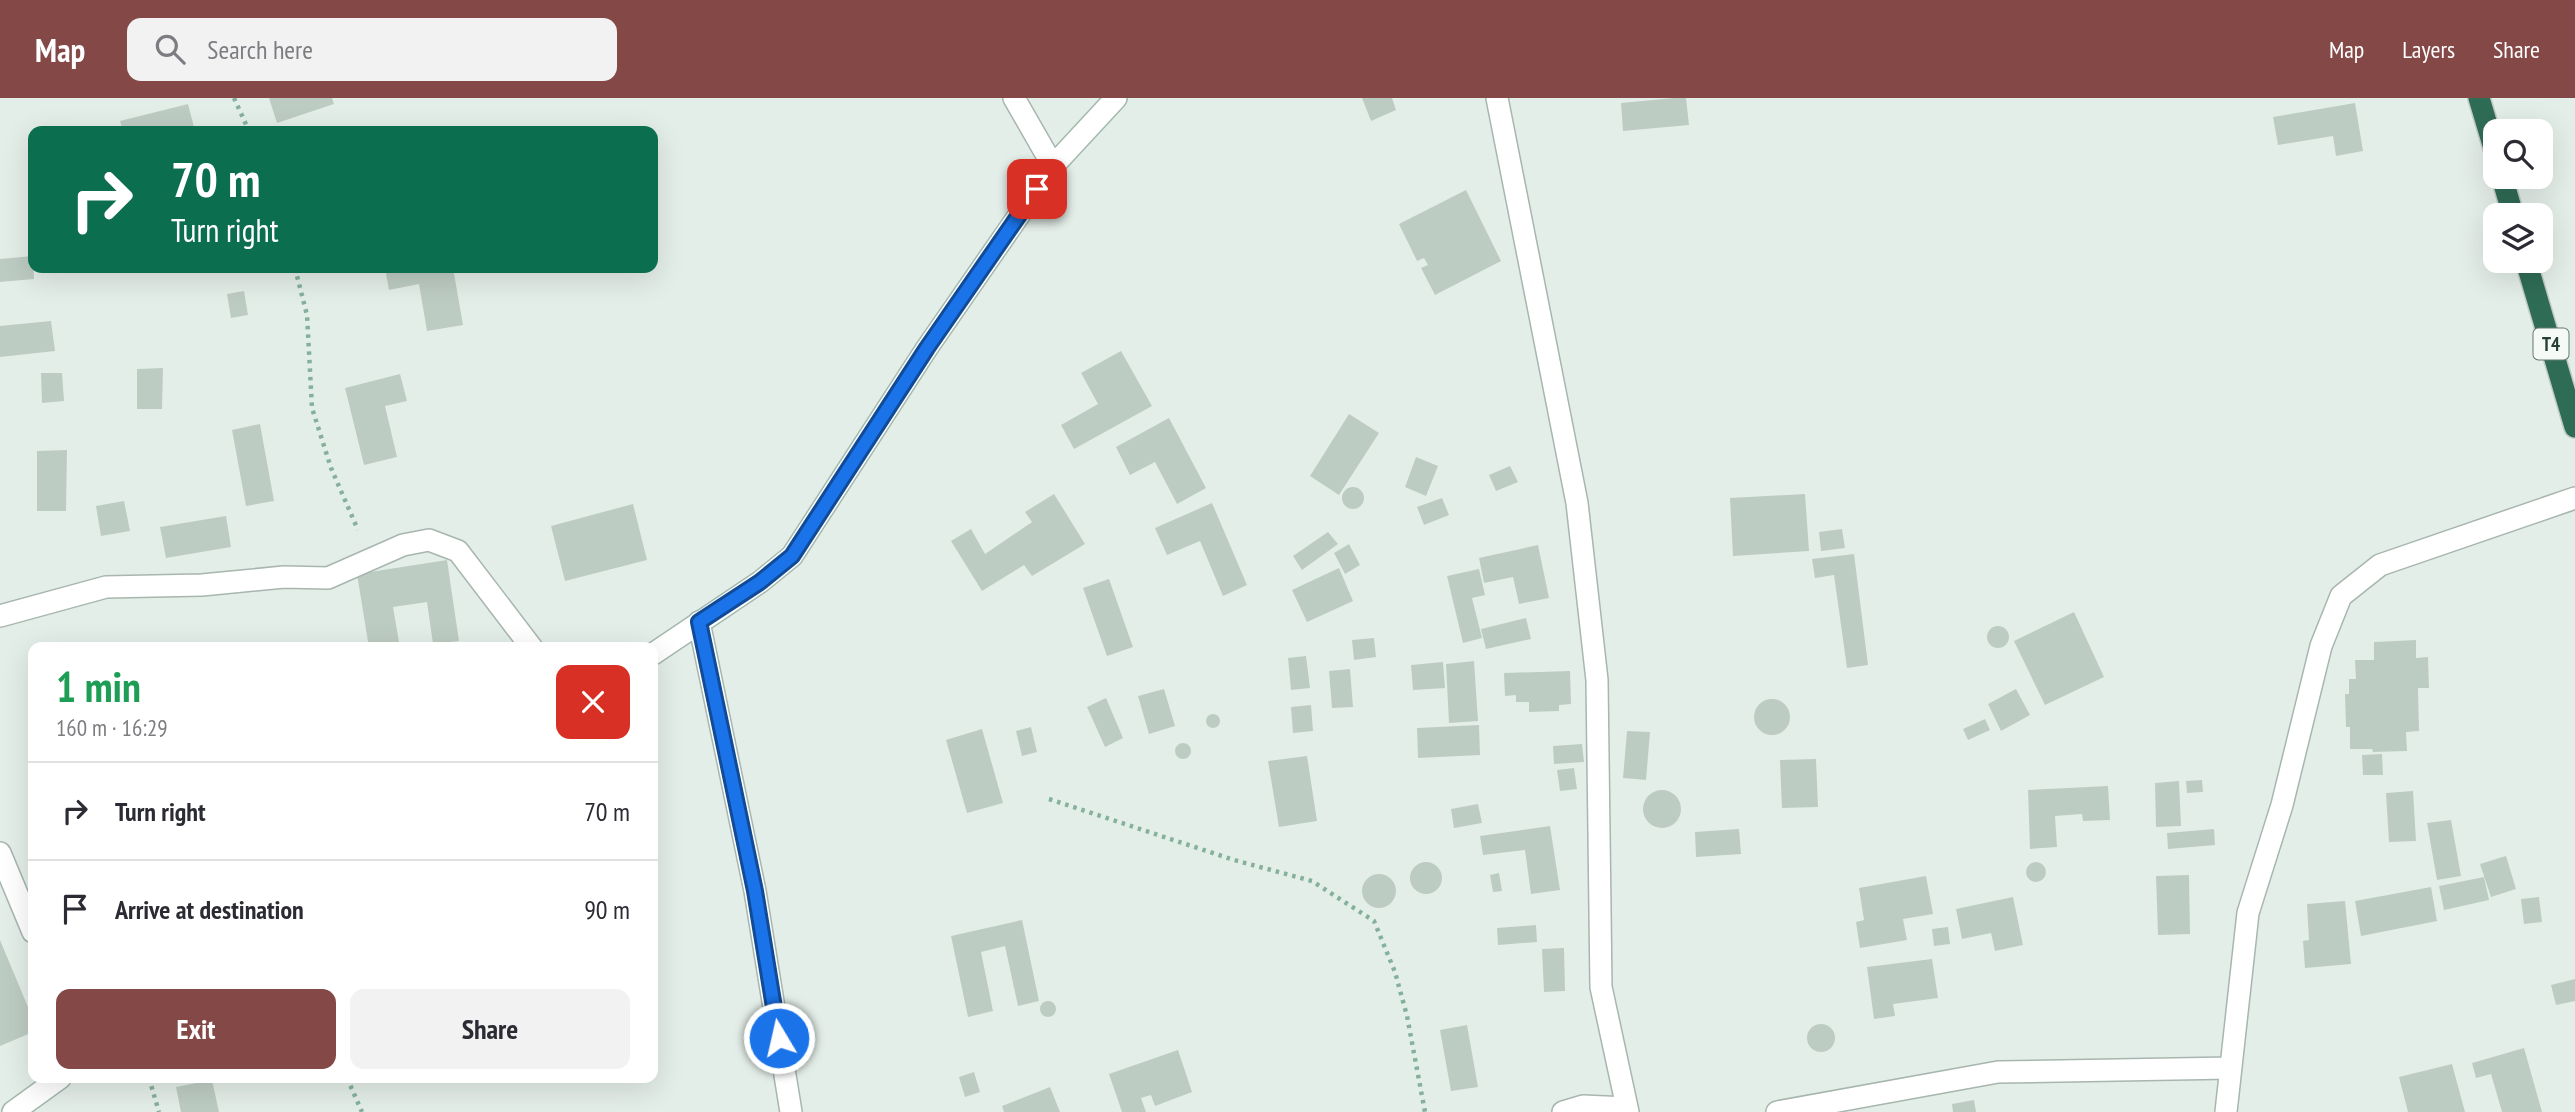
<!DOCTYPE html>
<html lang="en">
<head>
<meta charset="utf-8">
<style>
  body { margin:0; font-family:"PT Sans Narrow",sans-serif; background:#f2f2f3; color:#2b2b33; height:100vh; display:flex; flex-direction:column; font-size:26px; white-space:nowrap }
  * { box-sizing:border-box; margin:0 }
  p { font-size:23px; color:#7c7c81 }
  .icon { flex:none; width:38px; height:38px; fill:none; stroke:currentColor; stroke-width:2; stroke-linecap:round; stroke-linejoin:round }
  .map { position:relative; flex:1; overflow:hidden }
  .side { position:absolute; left:28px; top:544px; width:630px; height:441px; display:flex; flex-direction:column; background:#fff; border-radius:14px; box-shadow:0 7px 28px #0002 }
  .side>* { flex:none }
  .guide { position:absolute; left:28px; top:28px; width:630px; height:147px; border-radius:14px; box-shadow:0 7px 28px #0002; background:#0b6e4f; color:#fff; overflow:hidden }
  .tools { position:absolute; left:2483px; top:21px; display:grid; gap:14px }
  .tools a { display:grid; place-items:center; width:70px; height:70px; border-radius:14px; background:#fff; box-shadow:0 7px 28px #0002; font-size:35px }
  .pin { position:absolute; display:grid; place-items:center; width:60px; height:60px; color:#fff; margin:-30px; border-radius:14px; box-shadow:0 4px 10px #0006 }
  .me { position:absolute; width:77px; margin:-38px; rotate:351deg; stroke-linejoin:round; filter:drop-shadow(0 0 5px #0008) }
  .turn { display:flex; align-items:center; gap:24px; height:147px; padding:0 28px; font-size:32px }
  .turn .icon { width:91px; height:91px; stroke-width:2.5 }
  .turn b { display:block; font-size:49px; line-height:60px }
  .round { display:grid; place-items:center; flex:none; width:74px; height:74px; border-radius:14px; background:#f2f2f3 }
  .head { display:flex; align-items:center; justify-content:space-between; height:119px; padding:0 28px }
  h1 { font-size:42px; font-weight:800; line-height:52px; color:#1e9e55 }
  .cta { display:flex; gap:14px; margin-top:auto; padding:14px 28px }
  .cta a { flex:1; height:80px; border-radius:14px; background:#844847; color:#fff; font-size:28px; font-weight:800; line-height:80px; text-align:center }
  .cta a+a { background:#f2f2f3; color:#2b2b33 }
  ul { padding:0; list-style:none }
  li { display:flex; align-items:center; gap:21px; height:98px; padding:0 28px; border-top:2px solid #e1e1e2 }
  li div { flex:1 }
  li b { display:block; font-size:26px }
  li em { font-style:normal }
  header { display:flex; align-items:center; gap:42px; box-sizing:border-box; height:98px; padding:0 35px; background:#844847; color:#fff }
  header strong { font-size:33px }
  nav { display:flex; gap:38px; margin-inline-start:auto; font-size:24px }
  .search { width:490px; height:63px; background:#f2f2f3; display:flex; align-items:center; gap:18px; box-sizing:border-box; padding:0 24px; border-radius:14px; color:#7c7c81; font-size:26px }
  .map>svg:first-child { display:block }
</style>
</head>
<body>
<header>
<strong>Map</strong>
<div class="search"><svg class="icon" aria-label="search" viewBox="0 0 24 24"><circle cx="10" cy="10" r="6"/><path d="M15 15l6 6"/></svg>Search here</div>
<nav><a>Map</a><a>Layers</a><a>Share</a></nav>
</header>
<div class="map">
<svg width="2575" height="1014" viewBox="0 0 2575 1014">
  <rect width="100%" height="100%" fill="#e4eee8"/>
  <path fill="#bdccc3" d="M269,0H332L334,6L277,25Z
    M1362,0H1392L1396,12L1371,23Z
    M1674,0H1686L1689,27L1623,33L1621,5Z
    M2355,5L2363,53L2336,58L2333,38L2278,47L2273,19Z
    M188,6L195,33H123L120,23Z
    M1466,92L1501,163L1435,197L1421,170L1428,167L1424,160L1417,163L1399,126Z
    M33,158L34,181L0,184V161Z
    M385,170H453L463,227L427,233L419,186L389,192Z
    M244,193L248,217L231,220L227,196Z
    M51,223L55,253L0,259V228Z
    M1121,253L1152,308L1074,351L1061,327L1098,306L1081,275Z
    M163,270L162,311H137V271Z
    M41,275H62L64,303L42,305Z
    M400,276L407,303L385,308L397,359L364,367L345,290Z
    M1349,316L1379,335L1339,397L1310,378Z
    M1169,320L1206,390L1177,406L1155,364L1130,377L1116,349Z
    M260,326L274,403L246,408L232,332Z
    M67,352L66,413H37V353Z
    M1416,359L1438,368L1426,398L1405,389Z
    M1510,368L1518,384L1496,393L1489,377Z
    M1342 400a11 11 0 1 1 22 0a11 11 0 1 1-22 0Z
    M1054,396L1085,446L1032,478L1024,467L982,493L951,443L971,431L985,456L1032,424L1025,414Z
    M1805,396L1809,453L1733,458L1730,400Z
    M1442,400L1449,417L1424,427L1417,409Z
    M124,403L130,433L101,438L96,408Z
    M1212,405L1247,487L1223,498L1200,443L1167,457L1155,430Z
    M633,406L647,462L565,483L551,428Z
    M226,418L231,449L166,460L160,429Z
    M1842,431L1845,450L1821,453L1819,434Z
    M1328,434L1338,446L1302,472L1293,458Z
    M1349,446L1360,467L1345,476L1334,455Z
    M1538,447L1549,500L1519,506L1513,479L1484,485L1479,460Z
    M1854,456L1868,567L1847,570L1834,477L1815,480L1812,461Z
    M447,462L459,543L433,546L427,504L393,509L400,550H369L357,476Z
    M1339,470L1353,503L1307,524L1292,492Z
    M1479,471L1485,497L1472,500L1482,540L1463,545L1447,478Z
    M1109,481L1133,549L1107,558L1083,490Z
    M2074,514L2104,579L2045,607L2014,543Z
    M1526,520L1531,541L1486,551L1481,531Z
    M1987 539a11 11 0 1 1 22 0a11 11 0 1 1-22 0Z
    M1374,540L1376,559L1354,562L1352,542Z
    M2416,542V560L2428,559L2429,590H2418L2419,633L2406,634L2407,653L2373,654L2372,651H2350V629H2346L2345,596H2349V581H2356L2355,562H2374V544Z
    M1306,558L1310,590L1291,592L1288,560Z
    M1474,563L1478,623L1449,625L1446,566Z
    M1443,564L1445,590L1413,592L1411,567Z
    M1350,571L1353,609L1332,610L1329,573Z
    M1570,573L1571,606L1559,607V613L1529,614V604H1516V597L1505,598L1504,575Z
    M1164,591L1175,628L1149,636L1138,598Z
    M2016,591L2030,617L2001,633L1988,606Z
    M1106,600L1123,640L1105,649L1087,609Z
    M1754 619a18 18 0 1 1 36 0a18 18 0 1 1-36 0Z
    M1311,607L1313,633L1293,635L1291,609Z
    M1206 623a7 7 0 1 1 14 0a7 7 0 1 1-14 0Z
    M1985,621L1990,632L1968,642L1963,631Z
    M1479,627L1480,657L1418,660L1417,630Z
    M1031,629L1037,654L1022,658L1016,633Z
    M982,631L1003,705L967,715L946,642Z
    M1627,633L1650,634L1646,682L1623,680Z
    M1175 653a8 8 0 1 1 16 0a8 8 0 1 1-16 0Z
    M1582,646L1584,664L1554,666L1553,648Z
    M2382,656L2383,677H2363L2362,657Z
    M1307,658L1317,723L1279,729L1268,663Z
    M1816,661L1818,709L1782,710L1780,662Z
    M1574,670L1577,691L1560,693L1557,672Z
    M2202,682L2203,694L2187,695L2186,683Z
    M2179,683L2181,728L2156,729L2155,685Z
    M2108,688L2110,722L2083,723L2082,716L2055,718L2057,749L2030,751L2028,692Z
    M1643 711a19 19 0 1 1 38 0a19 19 0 1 1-38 0Z
    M2413,693L2416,743L2389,744L2386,695Z
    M1478,706L1482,725L1454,730L1451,711Z
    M2451,722L2461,778L2437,782L2427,725Z
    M1550,728L1560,792L1531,796L1525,752L1483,757L1480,738Z
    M1739,731L1741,756L1696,759L1695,734Z
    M2214,731L2215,747L2168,751L2167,735Z
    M2506,758L2516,791L2491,799L2480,766Z
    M2026 774a10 10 0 1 1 20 0a10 10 0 1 1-20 0Z
    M1410 780a16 16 0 1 1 32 0a16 16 0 1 1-32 0Z
    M1499,775L1502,793L1493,794L1490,777Z
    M1362 793a17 17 0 1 1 34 0a17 17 0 1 1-34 0Z
    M2189,777L2190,836L2158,837L2156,778Z
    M1926,778L1933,816L1903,821L1907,842L1860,850L1856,824L1864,822L1859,790Z
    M2484,779L2489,802L2444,812L2439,788Z
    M2431,789L2437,823L2361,838L2355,803Z
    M2013,799L2023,847L1995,853L1991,835L1962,841L1956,811Z
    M2539,799L2542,824L2524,826L2521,801Z
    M2345,803L2351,866L2305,870L2303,843L2309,842L2307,806Z
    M1022,822L1039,903L1018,908L1005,848L981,854L993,913L968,919L951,838Z
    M1536,827L1537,844L1498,847L1497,830Z
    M1948,829L1950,846L1934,848L1932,831Z
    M0,842L33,921V934L0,948Z
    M1564,850L1565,893L1544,894L1542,851Z
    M1932,861L1938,900L1893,906L1895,918L1874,921L1867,869Z
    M2575,881V903L2556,907L2551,887Z
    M1040 911a8 8 0 1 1 16 0a8 8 0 1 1-16 0Z
    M1807 940a14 14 0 1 1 28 0a14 14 0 1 1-28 0Z
    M1467,927L1478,989L1451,993L1440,932Z
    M2524,950L2542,1014H2502L2491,976L2476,980L2472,965Z
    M1178,952L1192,994L1155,1008L1151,997L1141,1000L1146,1014H1122L1109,976Z
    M2452,966L2465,1014H2408L2399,979Z
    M974,974L980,994L965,999L959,979Z
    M212,982L219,1014H181L176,989Z
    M1050,989L1060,1014H1004L1002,1008Z
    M1974,1002L1976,1014H1953L1952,1006Z"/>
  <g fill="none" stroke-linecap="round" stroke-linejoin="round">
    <defs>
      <path id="street" d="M1014,0L1053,68
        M1497,0L1577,405L1597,582L1601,889L1628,1014
        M0,518L106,489L202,487L284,479L328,480L403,447L429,442L458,453L532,550
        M699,524L755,793L791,1014
        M0,755L33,834
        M1563,1014L1583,1008L1627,1010
        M1777,1014L1998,974L2231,970
        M2226,1014L2248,815L2282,707L2321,548L2341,498L2380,467L2575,400"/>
      <path id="secondary" d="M653,556L760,484L792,458L927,250L1053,68L1116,0
        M13,1014L60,980"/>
      <path id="highway" d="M2479,0L2496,57
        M2502,79L2513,117
        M2526,163L2575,329"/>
    </defs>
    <use href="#street" stroke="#a7b6ae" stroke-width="24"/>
    <use href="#secondary" stroke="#a3b9ae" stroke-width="24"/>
    <use href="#highway" stroke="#c2cac6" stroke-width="24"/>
    <path stroke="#85b19c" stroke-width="4.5" stroke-dasharray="3.5 5" stroke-linecap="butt" d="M234,0L249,33
      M295,170L307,217L312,310L331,370L358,432
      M1049,701L1234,762L1312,783L1374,823L1395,874L1407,918L1425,1014
      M149,980L159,1014
      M347,980L362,1014"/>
    <use href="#street" stroke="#fff" stroke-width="21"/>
    <use href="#secondary" stroke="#fff" stroke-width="21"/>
    <use href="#highway" stroke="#2f6c56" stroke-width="21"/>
  </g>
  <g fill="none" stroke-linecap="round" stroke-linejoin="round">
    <defs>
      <path id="route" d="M779,940L755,793L699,524L760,484L792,458L927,250L1037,91"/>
    </defs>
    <use href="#route" stroke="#114b97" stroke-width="18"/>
    <use href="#route" stroke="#1a73e8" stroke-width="12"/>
  </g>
  <g text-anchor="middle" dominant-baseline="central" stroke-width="5" stroke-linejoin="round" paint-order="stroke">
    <rect fill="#f5faf7" stroke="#63786e" stroke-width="2" x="2533.5" y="230.5" width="35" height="31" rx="5"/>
    <g font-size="19" font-weight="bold" fill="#244033">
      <text x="2551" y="246">T4</text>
    </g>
  </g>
</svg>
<div class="tools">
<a><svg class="icon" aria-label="search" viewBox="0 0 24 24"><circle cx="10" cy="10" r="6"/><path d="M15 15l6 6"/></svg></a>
<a><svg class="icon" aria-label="layers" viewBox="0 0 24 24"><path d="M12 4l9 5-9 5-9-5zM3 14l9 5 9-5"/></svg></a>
</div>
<div class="pin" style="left:1037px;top:91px;background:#d93025"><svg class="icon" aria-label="arrive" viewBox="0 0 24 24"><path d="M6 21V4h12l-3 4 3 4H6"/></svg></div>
<svg class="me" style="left:779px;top:940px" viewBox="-20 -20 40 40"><circle r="17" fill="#1a73e8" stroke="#fff" stroke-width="3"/><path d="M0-11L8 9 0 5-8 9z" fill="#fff"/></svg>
<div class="guide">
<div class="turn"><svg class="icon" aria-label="right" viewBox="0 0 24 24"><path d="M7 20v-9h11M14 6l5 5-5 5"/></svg><div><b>70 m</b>Turn right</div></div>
</div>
<section class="side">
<div class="head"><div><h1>1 min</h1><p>160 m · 16:29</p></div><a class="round" style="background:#d93025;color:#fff"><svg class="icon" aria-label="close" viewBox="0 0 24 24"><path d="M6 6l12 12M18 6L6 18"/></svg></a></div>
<ul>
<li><svg class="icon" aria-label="right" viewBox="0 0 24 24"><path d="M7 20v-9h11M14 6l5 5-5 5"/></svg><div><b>Turn right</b></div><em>70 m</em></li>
<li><svg class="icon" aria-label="arrive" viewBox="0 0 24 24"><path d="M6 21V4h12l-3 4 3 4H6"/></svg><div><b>Arrive at destination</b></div><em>90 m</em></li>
</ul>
<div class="cta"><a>Exit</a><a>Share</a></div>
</section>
</div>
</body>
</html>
